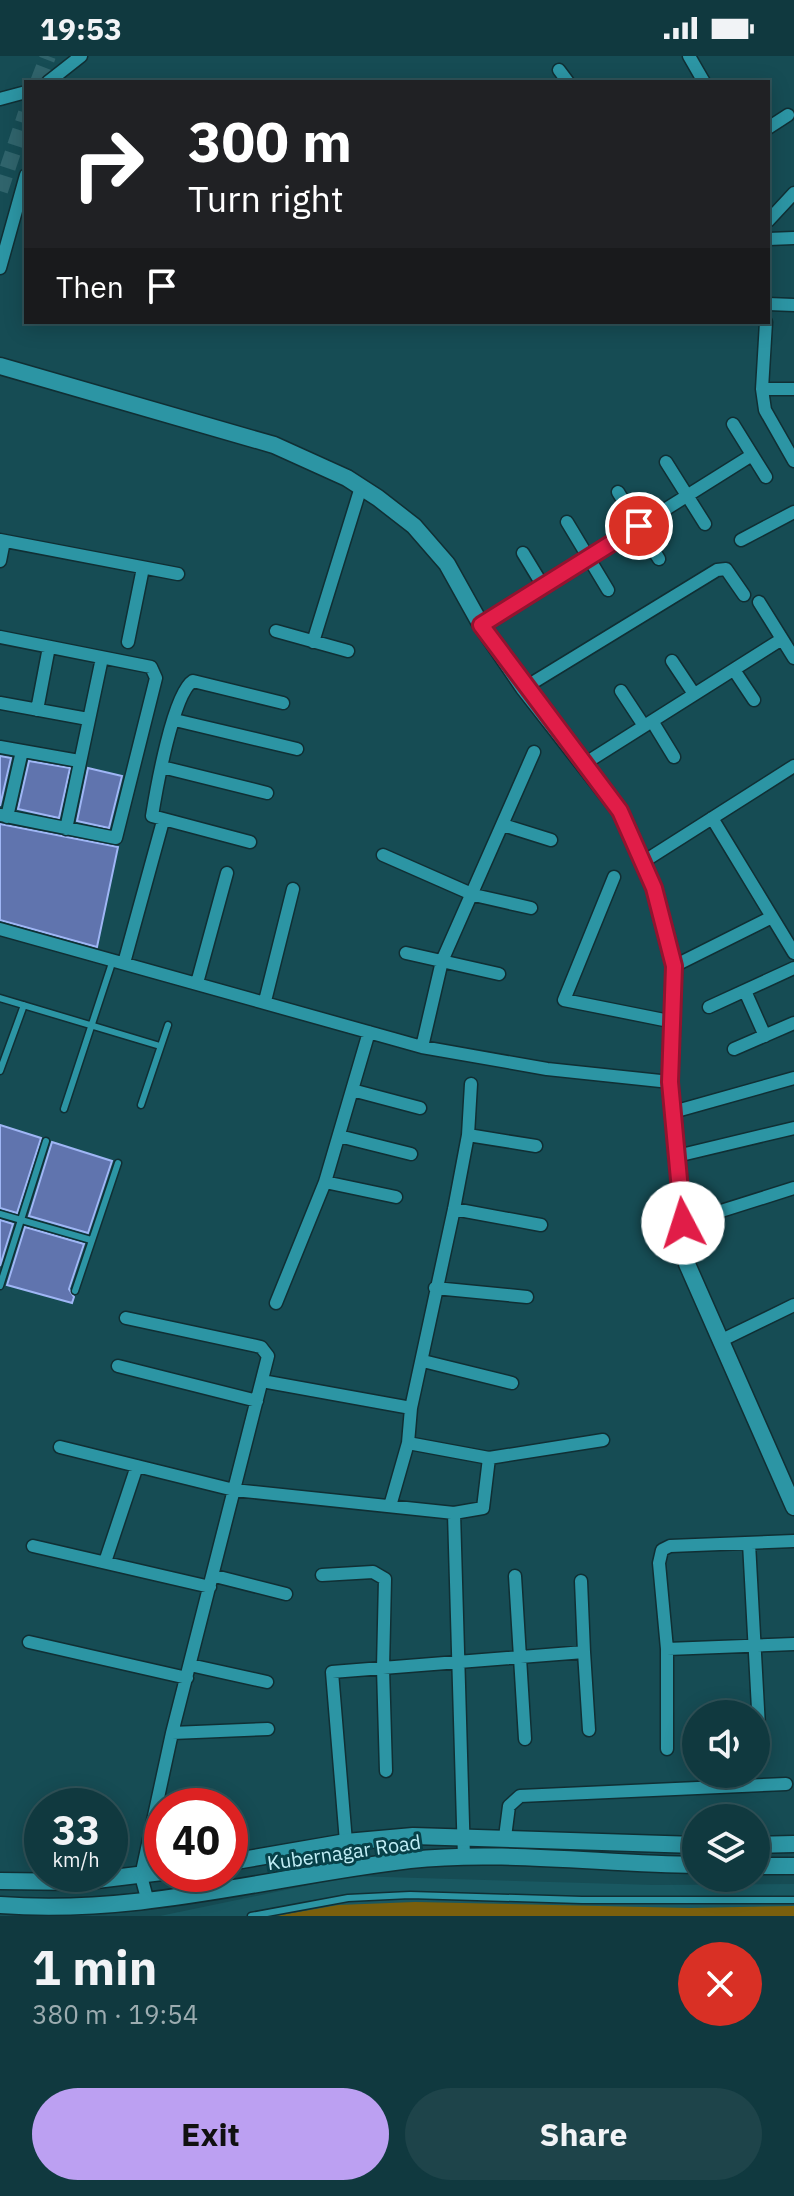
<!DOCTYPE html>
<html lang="en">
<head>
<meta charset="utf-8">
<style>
  body { margin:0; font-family:"IBM Plex Sans",sans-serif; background:#1e444a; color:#f1f3f6; height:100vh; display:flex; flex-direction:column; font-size:30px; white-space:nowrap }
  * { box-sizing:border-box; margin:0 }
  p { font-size:26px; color:#9cacb0 }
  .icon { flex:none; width:44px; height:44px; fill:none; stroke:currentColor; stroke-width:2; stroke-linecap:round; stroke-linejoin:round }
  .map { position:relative; height:1860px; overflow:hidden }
  .side { display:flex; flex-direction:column; background:#10393f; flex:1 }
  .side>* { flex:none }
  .guide { position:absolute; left:24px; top:24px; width:746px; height:244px; border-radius:0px; box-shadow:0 4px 20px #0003,0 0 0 2px #305359; background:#202124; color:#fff; overflow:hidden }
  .buttons { position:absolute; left:682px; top:1644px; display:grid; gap:16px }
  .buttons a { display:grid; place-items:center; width:88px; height:88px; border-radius:50%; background:#10393f; box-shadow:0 4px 20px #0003,0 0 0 2px #305359; font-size:40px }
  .speed { position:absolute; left:24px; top:1732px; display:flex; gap:16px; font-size:40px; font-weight:700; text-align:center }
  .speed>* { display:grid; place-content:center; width:104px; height:104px; border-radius:50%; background:#10393f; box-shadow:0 4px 20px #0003,0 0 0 2px #305359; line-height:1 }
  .speed small { font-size:20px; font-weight:400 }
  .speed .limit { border:12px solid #d22; background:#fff; color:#111 }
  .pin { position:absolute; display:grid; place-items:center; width:68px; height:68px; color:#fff; margin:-34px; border:4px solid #fff; border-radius:50%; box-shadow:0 2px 8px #0007 }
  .me { position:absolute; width:88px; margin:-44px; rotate:355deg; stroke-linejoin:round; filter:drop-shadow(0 0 6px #0008) }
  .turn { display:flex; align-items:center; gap:28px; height:168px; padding:0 32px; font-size:36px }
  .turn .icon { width:104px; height:104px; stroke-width:2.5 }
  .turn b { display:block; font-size:56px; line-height:68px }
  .then { display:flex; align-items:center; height:76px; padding:0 32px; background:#0003; gap:16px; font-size:30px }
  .round { display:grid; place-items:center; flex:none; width:84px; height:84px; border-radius:42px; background:#1e444a }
  .headline { display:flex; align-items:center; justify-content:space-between; height:136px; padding:0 32px }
  h1 { font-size:48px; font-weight:800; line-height:60px }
  .button { display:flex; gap:16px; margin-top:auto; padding:16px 32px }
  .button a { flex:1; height:92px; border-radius:48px; background:#bca0f2; color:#111; font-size:32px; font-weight:800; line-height:92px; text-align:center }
  .button a+a { background:#1e444a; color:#f1f3f6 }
  .status { display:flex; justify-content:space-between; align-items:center; height:56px; padding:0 40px; background:#10393f; direction:ltr }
  .status svg { height:22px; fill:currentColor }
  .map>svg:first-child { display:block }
</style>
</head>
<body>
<div class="status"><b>19:53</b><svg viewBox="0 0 49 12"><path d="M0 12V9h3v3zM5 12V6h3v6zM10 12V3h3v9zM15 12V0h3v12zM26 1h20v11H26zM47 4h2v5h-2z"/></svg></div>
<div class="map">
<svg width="794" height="1860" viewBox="0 0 794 1860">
  <rect width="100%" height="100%" fill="#164c54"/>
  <path fill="#195861" d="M352,1820L654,1829L794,1828V1860H160Z"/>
  <path fill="#795f0d" d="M415,1846L690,1852L794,1850V1860H276L338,1849Z"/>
  <path fill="#6074ae" stroke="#9fb6f5" stroke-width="2" d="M0,700L11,702L0,750Z
    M29,705L70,712L59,762L18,753Z
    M88,712L122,720L109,772L77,765Z
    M0,768L118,791L97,891L0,864Z
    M0,1069L41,1082L17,1157L0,1152Z
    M52,1086L112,1105L88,1177L29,1160Z
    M0,1164L13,1168L0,1210Z
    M25,1171L84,1188L69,1233L74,1241L72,1247L7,1229Z"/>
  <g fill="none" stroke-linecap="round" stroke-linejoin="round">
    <path stroke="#30646c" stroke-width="16" stroke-dasharray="16 8" stroke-linecap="butt" d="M38,26L48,0
      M0,135L26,57"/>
    <defs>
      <path id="lane" d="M0,942L160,990
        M0,1015L24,949
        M141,1049L168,969
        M64,1053L113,904
        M0,1158L91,1184
        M0,1230L46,1085
        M75,1235L118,1107
        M251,1860L348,1842L410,1839L582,1844H794"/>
      <path id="street" d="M689,0L704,26
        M559,14L568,26
        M48,26L81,0
        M0,43L26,36
        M768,72L788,59
        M768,165L794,137
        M768,183L794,182
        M0,212L26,119
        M768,248L794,249
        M766,266L762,333H794
        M762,333L765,354L794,405
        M733,368L766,421
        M666,406L705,468
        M618,436L659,503
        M567,466L608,534
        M0,484L178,518
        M741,484L794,456
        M523,497L543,530
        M0,505L4,485
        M759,546L794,602
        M481,569L752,399
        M276,575L348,595
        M0,581L151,611L156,622L116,782L0,759
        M128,586L143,512
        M313,586L361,431
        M672,605L694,638
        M734,614L754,644
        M524,632L717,514L726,513L744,539
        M621,635L644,670
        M0,647L88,663
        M37,654L49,591
        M175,664L297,693
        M652,665L674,701
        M0,691L79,705
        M584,708L782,583
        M162,711L267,737
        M7,761L22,695
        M712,762L794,897
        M503,769L551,784
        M66,773L102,602
        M250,786L152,760C156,735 173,637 193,625L283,647
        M383,799L474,839L531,852
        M643,806L794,710
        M614,821L564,944L674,966
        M0,873L422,991L547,1013L670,1026
        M406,897L499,918
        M124,907L163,765
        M674,910L772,861
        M197,927L227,817
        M745,935L765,980
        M265,945L293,833
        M709,951L794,912
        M422,991L442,905L534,696
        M734,993L794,967
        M352,1034L420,1052
        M673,1056L794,1022
        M468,1079L536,1090
        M339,1080L411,1098
        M677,1100L794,1072
        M325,1126L396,1141
        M454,1153L541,1169
        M683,1167L794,1132
        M435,1232L527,1241
        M276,1247L325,1126L369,976
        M126,1262L261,1291L268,1300L172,1677L141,1820L148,1846
        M720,1285L794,1249
        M423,1305L512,1327
        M118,1310L257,1345
        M262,1325L411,1352L454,1153L468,1079L471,1028
        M411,1352L408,1387L489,1402L483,1452L454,1457L464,1802
        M60,1391L234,1434L454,1457
        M489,1402L603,1384
        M390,1450L408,1387
        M749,1487L760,1690
        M33,1490L210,1531
        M105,1506L137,1410
        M322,1519L373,1516L385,1523L383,1612L386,1715
        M215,1520L286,1538
        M515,1520L525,1683
        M581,1525L584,1596
        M29,1586L187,1622
        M667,1593L794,1588
        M190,1609L267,1626
        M172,1677L268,1673
        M667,1693V1593L659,1507L662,1494L670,1490L794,1485
        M505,1781L509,1750L520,1740L786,1728
        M346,1786L332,1616L584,1596L589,1674"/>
      <path id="secondary" d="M0,310L274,389L347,422L378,442L414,470L447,508L481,569L524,632L620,755L654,832L674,910L670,1026L687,1208L794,1451
        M756,1789L794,1788
        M230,1806L346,1786L413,1780L696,1789
        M756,1810H794
        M0,1825L80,1826L162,1816
        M0,1849C139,1860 273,1820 410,1804C500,1794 604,1808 696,1809"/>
    </defs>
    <use href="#lane" stroke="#102f34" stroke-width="9"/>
    <use href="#street" stroke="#102f34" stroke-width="15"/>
    <use href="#secondary" stroke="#102f34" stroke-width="19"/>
    <use href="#lane" stroke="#2c95a4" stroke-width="6"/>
    <use href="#street" stroke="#2c95a4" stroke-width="12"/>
    <use href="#secondary" stroke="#2c95a4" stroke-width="16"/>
  </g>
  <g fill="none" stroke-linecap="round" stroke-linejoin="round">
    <defs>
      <path id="route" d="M639,470L481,569L620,755L654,832L674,910L670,1026L683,1167"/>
    </defs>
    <use href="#route" stroke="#92132f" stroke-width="20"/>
    <use href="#route" stroke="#e11d48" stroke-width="14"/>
  </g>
  <g text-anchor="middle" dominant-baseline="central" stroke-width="6" stroke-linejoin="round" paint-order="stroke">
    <g font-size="20" fill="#c1eef6" stroke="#074149">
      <text transform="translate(344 1796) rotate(-8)">Kubernagar Road</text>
    </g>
  </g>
</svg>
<div class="buttons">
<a><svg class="icon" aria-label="sound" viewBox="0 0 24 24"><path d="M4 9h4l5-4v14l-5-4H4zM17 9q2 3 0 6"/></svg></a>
<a><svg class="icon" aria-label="layers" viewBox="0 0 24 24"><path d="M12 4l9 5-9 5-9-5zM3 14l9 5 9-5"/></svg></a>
</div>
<div class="speed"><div>33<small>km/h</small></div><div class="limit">40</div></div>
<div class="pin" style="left:639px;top:470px;background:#d93025"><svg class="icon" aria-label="arrive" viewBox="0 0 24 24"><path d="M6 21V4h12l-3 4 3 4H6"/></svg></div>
<svg class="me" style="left:683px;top:1167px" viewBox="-20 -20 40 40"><circle r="19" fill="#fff"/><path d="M0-13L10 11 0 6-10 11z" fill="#e11d48"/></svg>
<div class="guide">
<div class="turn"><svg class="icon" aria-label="right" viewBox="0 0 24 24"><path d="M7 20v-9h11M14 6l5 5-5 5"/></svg><div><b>300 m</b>Turn right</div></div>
<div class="then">Then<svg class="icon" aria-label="arrive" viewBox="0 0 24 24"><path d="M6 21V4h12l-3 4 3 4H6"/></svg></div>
</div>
</div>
<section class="side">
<div class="headline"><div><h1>1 min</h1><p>380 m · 19:54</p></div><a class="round" style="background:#d93025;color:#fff"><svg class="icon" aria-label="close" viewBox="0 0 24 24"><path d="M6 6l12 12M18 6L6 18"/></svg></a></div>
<div class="button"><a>Exit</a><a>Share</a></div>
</section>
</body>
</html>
